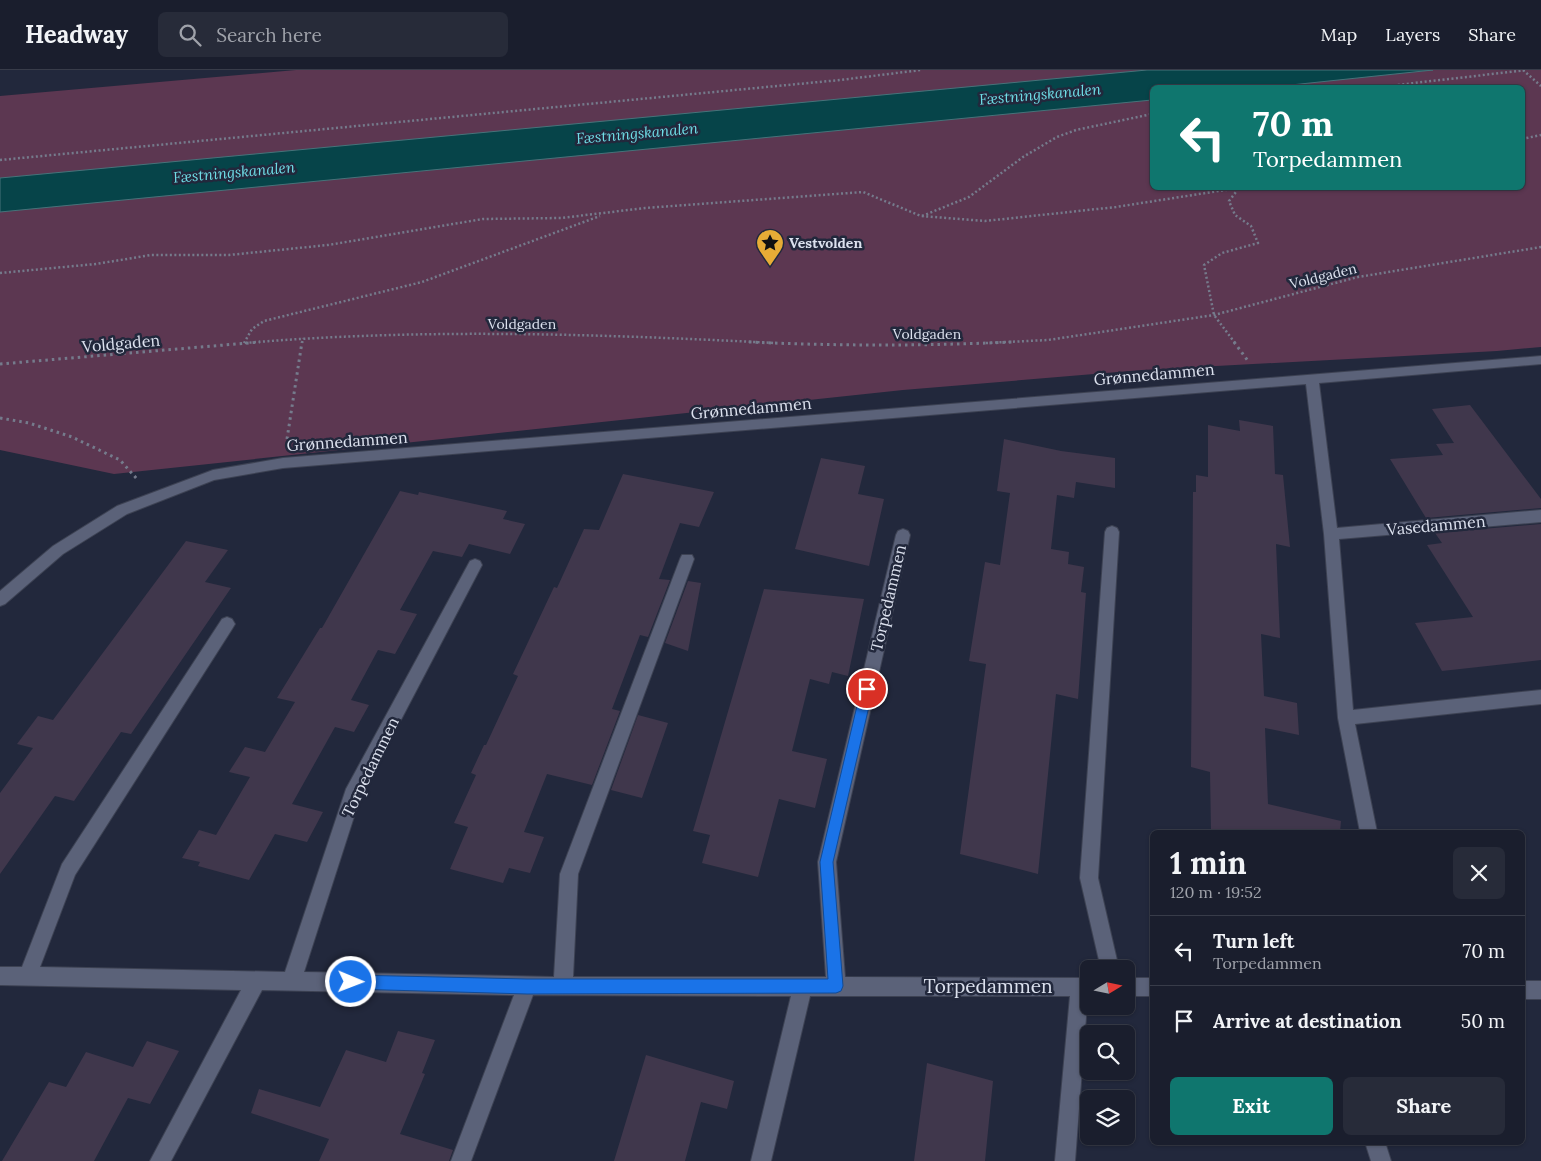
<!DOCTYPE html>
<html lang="en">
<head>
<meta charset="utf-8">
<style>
  body { margin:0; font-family:Lora,serif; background:#272b39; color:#f1f3f6; height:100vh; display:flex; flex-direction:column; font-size:19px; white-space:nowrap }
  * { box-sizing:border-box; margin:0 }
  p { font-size:16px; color:#9fa2aa }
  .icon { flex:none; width:28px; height:28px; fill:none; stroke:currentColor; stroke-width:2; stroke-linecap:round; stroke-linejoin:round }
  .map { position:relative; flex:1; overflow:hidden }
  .side { position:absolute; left:1150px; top:760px; width:375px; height:315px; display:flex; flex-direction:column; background:#1a1e2d; border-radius:8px; box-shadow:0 1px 4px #0004,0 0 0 1px #383c49 }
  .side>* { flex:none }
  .guide { position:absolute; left:1150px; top:15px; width:375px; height:105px; border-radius:8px; box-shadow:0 1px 4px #0004,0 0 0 1px #383c49; background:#0f766e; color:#fff; overflow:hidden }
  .needle { width:32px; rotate:80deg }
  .controls { position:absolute; left:1080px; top:890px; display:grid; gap:10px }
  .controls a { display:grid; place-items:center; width:55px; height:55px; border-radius:8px; background:#1a1e2d; box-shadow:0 1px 4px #0004,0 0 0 1px #383c49; font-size:25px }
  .pin { position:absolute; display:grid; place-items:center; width:42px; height:42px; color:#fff; margin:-21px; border:2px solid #fff; border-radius:50%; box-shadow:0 1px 5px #0007 }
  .me { position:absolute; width:55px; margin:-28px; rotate:91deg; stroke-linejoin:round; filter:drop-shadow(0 0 4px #0008) }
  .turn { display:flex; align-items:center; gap:18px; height:105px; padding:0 20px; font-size:22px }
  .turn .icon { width:65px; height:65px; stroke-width:2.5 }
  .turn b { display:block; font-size:35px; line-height:42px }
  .round { display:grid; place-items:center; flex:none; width:52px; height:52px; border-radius:8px; background:#272b39 }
  .overview { display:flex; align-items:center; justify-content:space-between; height:85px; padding:0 20px }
  h1 { font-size:30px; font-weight:800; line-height:38px }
  .primary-button { display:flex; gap:10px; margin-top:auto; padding:10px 20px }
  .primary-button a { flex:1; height:58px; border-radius:8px; background:#0f766e; color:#fff; font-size:20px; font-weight:800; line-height:58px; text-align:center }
  .primary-button a+a { background:#272b39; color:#f1f3f6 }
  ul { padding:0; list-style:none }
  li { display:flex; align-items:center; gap:15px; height:70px; padding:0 20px; border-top:1px solid #383c49 }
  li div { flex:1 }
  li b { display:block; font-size:19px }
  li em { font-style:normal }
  header { display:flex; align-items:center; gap:30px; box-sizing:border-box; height:70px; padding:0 25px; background:#1a1e2d; border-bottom:1px solid #383c49 }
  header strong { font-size:24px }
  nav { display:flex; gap:28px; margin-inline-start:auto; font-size:18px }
  .search { width:350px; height:45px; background:#272b39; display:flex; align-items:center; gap:12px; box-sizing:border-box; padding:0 18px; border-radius:8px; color:#9fa2aa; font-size:19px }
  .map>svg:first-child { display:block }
</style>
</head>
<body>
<header>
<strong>Headway</strong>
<div class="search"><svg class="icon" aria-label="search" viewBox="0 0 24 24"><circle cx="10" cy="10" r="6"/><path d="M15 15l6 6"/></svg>Search here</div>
<nav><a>Map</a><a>Layers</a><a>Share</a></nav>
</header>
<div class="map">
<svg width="1541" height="1091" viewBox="0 0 1541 1091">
  <rect width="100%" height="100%" fill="#22283c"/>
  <path fill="#5c3751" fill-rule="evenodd" d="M296,0H1541V277L1497,281L1142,300L903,320L114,404L0,380V26ZM1152,18H1522V118H1152Z"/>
  <path fill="#064449" stroke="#46737a" d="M1147,0H1433L1272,17L1152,18V30L0,142V108Z"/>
  <path fill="#40374c" d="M1470,335L1541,429V438L1426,448L1390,389L1443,385L1436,374L1454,373L1432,339Z
    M1239,350L1273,356L1275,404L1283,405L1290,477L1276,474L1280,568L1261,564L1264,626L1297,633L1299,665L1265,658L1268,734L1341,751L1340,762H1211L1210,702L1191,697L1193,422H1196V405L1208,407V355L1240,361Z
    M1004,369L1061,381L1115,388V418L1076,412L1074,428L1057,425L1051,479L1069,482L1068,494L1084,497L1081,522L1086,523L1078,629L1056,624L1038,804L960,784L986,594L969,591L985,492L1000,495L1010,423L997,421Z
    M821,388L865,396L858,424L884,429L869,496L795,479Z
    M623,404L714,422L699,457L680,453L659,509L670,510L648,567L640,565L612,639L620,641L592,715L547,704L524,762L544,767L530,803L509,798L503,813L450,799L468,757L454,753L476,705L471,703L484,675H486L518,606L513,604L554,517L557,518L584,459L599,460Z
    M400,421L418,425L419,422L507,441L503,449L525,454L510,484L469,474L462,487L433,481L400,540L417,544L395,584L378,580L351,630L369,635L354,662L335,657L292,734L323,742L307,772L275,764L249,810L198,796L200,792L182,788L199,760L216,765L250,707L229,702L245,677L265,682L295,632L277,628L320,558H322Z
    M1541,454V590L1442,601L1415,553L1473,547L1427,475L1442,473L1435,463Z
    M186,471L228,480L205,512L231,518L131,664L121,662L74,731L55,726L0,804V723L33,678L17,674L38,646L53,650Z
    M688,511L701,513L688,581L665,573Z
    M764,519L864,529L848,606L832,602L829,614L810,609L792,681L827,689L815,738L779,729L758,807L702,793L710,765L693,761Z
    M638,645L668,653L642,728L611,720Z
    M398,961L435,970L422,1003L425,1004L400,1064L453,1080L449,1091H319L329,1069L251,1043L259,1019L320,1037L346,980L386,992Z
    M147,971L179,981L150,1034L128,1028L94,1091H2L49,1012L66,1017L86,982L133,997Z
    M646,985L734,1011L727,1039L701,1032L685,1091H614Z
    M927,993L993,1011L985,1091H914Z"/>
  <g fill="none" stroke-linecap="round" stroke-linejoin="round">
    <defs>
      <path id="minor" d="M1541,286V294L1319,313L1337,458L1541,440V452L1339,469L1353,640L1541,620V634L1355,654L1377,762H1360L1338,648L1324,464L1306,314L283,398L214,410L127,444L63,484L5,534L0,536V521L53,476L117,436L213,400L283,388Z
        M1112,456L1117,458L1119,462L1098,808L1119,899H1101L1080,808L1105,462L1107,458Z
        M903,459L908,461L910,465L836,792L845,907L1089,908L1075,1091H1055L1070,926H810L771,1091H751L791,926L533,925L471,1091H451L514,925L262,920L171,1091H150L241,920L0,915V897H22L62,794L222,549L227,547L232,549L235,554L232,559L75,805L40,897L285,902L346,719L470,491L475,489L480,491L482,495L360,728L304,902L554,907L560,804L680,489L682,485H692L694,489L578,804L573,907H826L818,792L896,465L898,461Z
        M1126,908H1152V926H1126Z
        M1522,911H1541V929H1522Z
        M1365,1072H1385L1391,1091H1371Z"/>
    </defs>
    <use href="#minor" stroke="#3d4253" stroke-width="2"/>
    <path stroke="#757b8c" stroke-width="2.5" stroke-dasharray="2 2.5" stroke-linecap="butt" d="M1523,0L1541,16
      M1371,18L1527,0
      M1522,69L1541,65
      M0,90L840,10L921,0
      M922,146L969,127L1023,87L1057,67L1076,60L1152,44
      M0,203L96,194L151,185H229L328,175L483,149L561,148L645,138L863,122L921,146L985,151L1116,137L1238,118
      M244,273L252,259L264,251L422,212L600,146
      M245,273C422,258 598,264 775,273
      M302,273L303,268
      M986,273L1048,270L1214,245L1358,207L1541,177
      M1235,273L1214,245L1204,195L1222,183L1258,173L1251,156L1235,145L1229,131L1239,118"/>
    <path stroke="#757b8c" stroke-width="3" stroke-dasharray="2.5 4" stroke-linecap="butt" d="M749,272C837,276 925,276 1012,272
      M1234,272L1248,291
      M0,294L260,272
      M0,348L29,353L72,367L120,390L137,409
      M287,369L302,272"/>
    <use href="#minor" fill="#5b6279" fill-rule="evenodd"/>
  </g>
  <path fill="#1a73e8" stroke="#114b97" d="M867,613L873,619L833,792L843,916L841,921L836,923L527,924L351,919L346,917L344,912L346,907L351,905L527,909H828L820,792L861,619Z"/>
  <defs>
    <symbol id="sight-pin" viewBox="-11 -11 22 30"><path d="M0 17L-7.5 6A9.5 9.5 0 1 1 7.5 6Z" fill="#e7ac36" stroke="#22283c"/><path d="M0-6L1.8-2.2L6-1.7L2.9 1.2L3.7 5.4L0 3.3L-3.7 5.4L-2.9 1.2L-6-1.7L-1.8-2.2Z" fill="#111"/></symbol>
  </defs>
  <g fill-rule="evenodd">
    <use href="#sight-pin" x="754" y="157" width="32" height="43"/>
  </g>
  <g text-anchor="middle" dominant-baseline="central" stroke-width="5" stroke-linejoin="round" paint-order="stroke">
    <g font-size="14" font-weight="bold" fill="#dce1ee" stroke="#22283c" text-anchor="start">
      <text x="789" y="173">Vestvolden</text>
    </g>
    <g font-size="14" fill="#dce1ee" stroke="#22283c">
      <text transform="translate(1323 206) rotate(-14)">Voldgaden</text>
      <text x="522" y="254">Voldgaden</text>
      <text x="927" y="264">Voldgaden</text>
    </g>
    <g font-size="15" font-style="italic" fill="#6fdee7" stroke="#22283c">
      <text transform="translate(1040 24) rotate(-5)">Fæstningskanalen</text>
      <text transform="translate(637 63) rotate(-5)">Fæstningskanalen</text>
      <text transform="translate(234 102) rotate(-5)">Fæstningskanalen</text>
    </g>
    <g font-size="16" fill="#dce1ee" stroke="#22283c">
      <text transform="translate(121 273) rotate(-5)">Voldgaden</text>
      <text transform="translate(1154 304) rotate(-5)">Grønnedammen</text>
      <text transform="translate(751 338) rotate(-5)">Grønnedammen</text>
      <text transform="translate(347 371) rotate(-4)">Grønnedammen</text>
      <text transform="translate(1436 455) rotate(-5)">Vasedammen</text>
      <text transform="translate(888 528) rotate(-77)">Torpedammen</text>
      <text transform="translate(370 697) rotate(-64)">Torpedammen</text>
    </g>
    <g font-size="19" fill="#dce1ee" stroke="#22283c">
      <text x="988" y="916">Torpedammen</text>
    </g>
  </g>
</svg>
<div class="controls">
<a><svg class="needle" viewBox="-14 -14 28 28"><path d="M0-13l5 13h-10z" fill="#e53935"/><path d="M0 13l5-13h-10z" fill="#9fa2aa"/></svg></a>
<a><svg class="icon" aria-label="search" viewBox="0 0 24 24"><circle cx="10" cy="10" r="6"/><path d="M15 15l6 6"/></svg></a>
<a><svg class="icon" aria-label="layers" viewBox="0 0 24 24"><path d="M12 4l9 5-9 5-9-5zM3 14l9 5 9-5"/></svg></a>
</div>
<div class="pin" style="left:867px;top:619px;background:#d93025"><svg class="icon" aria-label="arrive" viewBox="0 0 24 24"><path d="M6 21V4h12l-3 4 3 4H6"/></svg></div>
<svg class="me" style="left:351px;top:912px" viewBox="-20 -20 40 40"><circle r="17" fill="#1a73e8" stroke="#fff" stroke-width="3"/><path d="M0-11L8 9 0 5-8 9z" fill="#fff"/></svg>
<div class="guide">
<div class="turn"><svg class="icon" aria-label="left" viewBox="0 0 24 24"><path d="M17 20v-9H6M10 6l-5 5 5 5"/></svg><div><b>70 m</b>Torpedammen</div></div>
</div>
<section class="side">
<div class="overview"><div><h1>1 min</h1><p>120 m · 19:52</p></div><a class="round"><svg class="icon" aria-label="close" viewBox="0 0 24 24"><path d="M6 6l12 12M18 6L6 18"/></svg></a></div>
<ul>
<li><svg class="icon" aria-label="left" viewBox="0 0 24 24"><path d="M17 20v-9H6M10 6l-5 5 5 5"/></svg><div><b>Turn left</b><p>Torpedammen</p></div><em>70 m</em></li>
<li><svg class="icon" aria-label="arrive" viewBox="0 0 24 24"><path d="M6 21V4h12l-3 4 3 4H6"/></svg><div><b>Arrive at destination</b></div><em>50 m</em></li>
</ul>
<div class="primary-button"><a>Exit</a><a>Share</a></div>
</section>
</div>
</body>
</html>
